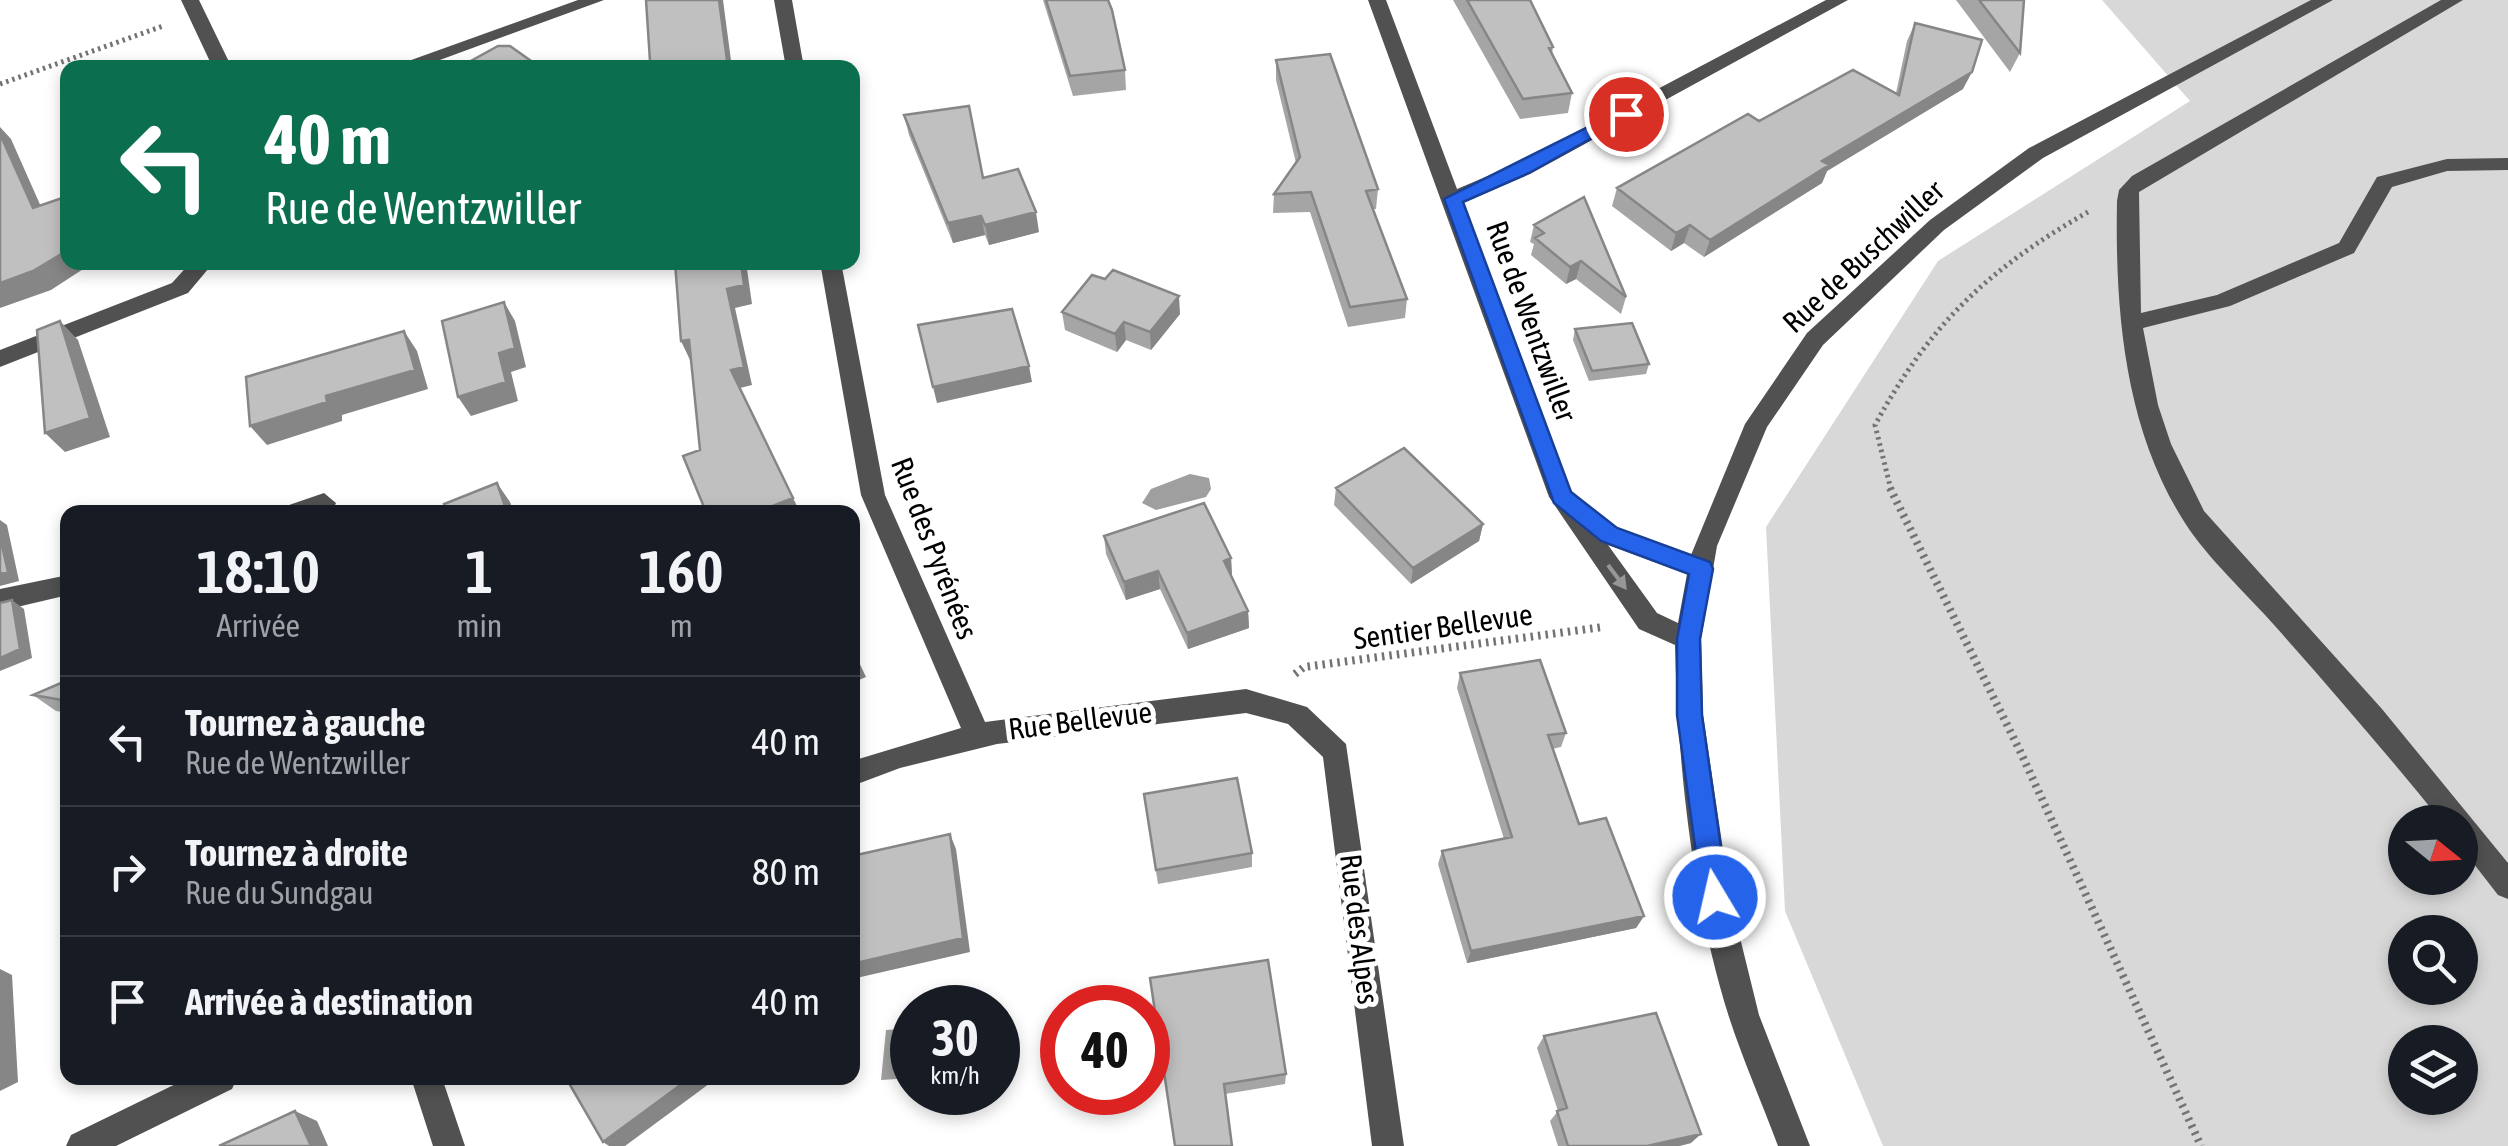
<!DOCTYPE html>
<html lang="fr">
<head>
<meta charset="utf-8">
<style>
  body { margin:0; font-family:"Asap Condensed",sans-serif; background:#20242c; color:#f1f3f6; height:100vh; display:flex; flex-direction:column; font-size:38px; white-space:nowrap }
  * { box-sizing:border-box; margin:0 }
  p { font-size:32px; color:#9ea1a6 }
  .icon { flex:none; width:55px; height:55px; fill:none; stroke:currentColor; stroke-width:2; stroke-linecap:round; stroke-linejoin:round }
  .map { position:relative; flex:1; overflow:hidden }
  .panel { position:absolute; left:60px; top:505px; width:800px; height:580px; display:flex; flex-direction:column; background:#171b24; border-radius:20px; box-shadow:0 5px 15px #0003 }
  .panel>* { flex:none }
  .banner { position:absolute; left:60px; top:60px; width:800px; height:210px; border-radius:20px; box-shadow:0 5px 15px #0003; background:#0b6e4f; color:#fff; overflow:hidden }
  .needle { width:65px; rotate:108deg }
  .controls { position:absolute; left:2388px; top:805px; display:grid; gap:20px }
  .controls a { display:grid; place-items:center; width:90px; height:90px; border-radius:50%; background:#171b24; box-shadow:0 5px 15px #0003; font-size:50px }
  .speed { position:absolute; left:890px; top:985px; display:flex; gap:20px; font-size:50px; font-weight:700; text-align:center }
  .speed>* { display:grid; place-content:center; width:130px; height:130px; border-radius:50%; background:#171b24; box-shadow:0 5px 15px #0003; line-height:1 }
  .speed small { font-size:25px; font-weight:400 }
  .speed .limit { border:15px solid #d22; background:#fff; color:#111 }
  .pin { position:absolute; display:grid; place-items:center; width:85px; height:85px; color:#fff; margin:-42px; border:5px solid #fff; border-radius:50%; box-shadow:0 2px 10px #0007 }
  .me { position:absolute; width:110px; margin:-55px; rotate:351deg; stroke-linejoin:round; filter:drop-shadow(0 0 8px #0008) }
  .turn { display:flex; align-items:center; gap:35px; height:210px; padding:0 40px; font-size:45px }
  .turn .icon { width:130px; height:130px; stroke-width:2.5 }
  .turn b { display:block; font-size:70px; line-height:85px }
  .eta { display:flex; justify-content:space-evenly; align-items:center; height:170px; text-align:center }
  .eta b { font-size:60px; font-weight:600; line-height:70px }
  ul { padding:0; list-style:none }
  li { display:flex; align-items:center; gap:30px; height:130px; padding:0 40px; border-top:2px solid #363941 }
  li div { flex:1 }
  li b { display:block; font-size:38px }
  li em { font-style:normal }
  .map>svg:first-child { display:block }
</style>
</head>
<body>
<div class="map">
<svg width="2508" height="1146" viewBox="0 0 2508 1146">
  <rect width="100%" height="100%" fill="#fff"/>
  <path fill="#d8d8d8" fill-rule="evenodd" d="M2102,0H2508V1146H1883L1785,911L1766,527L1938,261L2190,101ZM2405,822H2460V878H2405ZM2405,932H2460V988H2405ZM2405,1042H2460V1098H2405Z"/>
  <path fill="#9f9f9f" d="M1190,474L1209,478L1211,489L1206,497L1156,510L1142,503L1151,489Z
    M912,1028V1078L881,1080L886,1030Z"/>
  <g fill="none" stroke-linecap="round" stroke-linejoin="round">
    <path stroke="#737373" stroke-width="5" stroke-dasharray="2.5 4" stroke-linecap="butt" d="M0,84L163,26
      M1891,490L1875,425C1930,324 1988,269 2088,212"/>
    <path stroke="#737373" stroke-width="8" stroke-dasharray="2.5 5" stroke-linecap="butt" d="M1890,488L2020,751L2201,1146
      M1295,674L1304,667L1603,627"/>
    <path fill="#515151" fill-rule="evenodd" d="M181,0H199L232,68H213Z
      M578,0H604L418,68H389Z
      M774,0H792L804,68H786Z
      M1368,0H1386L1457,189L1516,164L1826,0H1848L1530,174L1462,203L1572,493L1618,528L1691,555L1745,424L1807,333L1930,220L2029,148L2311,0H2333L2043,158L1944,230L1823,345L1767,427L1717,546L1701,639L1703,715L1730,897L1759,1015L1810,1146H1778C1762,1103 1743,1060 1729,1017C1692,899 1678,768 1675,645L1639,629L1549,497ZM1608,545L1687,574L1678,623L1657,613Z
      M2441,0H2463L2139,192L2141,313L2217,295L2339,243L2377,177L2447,159L2508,158V170L2447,171L2392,187L2354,253L2230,306L2143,328L2158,405L2171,444L2204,511L2382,709L2508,863V899L2498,895L2460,846V822H2442C2388,755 2332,690 2275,626C2246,593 2209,560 2185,523C2124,428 2115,310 2117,201L2119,190L2132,176Z
      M191,262H214L188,293L0,367V350L172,283Z
      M820,262H841L885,495L985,722L1246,689L1307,707L1346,744L1404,1146H1372L1323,757L1288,724L1246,713L997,744L900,768L852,786V761L961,728L861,495Z
      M324,493L336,503L333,510L286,512L289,505Z
      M68,575V595L0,611V589Z
      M188,1078H237L232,1089L116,1146H66L71,1135Z
      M411,1078H442L465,1146H433Z"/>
  </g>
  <path fill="#a5a5a5" d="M1043,0H1108L1125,70L1126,90L1073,96Z
    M1453,0H1530L1553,47L1552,54L1572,93L1568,113L1520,119Z
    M1956,0H2024L2020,53L2010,72Z
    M1915,23L1963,89L1827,171L1822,183L1704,257L1684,243L1671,251L1612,206L1617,188L1759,121L1896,93L1907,41Z
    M1276,60L1378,189L1376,209H1373L1407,299L1405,318L1348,327L1310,212L1273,213L1274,194L1296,163L1276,80Z
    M904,115L983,178L1039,232L989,245L985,235L953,243L909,135Z
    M1534,225L1626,297L1621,314L1576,279L1566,284L1531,255L1534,244L1530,242Z
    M1062,312L1180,314L1151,350L1126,340L1117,352L1065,330Z
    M1575,329L1649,364L1646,374L1589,381L1573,340Z
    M1336,488L1483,524L1479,541L1411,584L1334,505Z
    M1104,536L1231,558L1232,576L1248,611L1249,628L1188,649L1160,589L1126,600L1106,554Z
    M1460,673L1566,733L1561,747L1552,749L1579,824L1644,916L1636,928L1467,963L1438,864L1442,851L1504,839L1457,688Z
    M68,680V713L56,711L33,695Z
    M1144,794L1252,853V867L1158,884Z
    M1150,978L1286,1074L1285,1084L1225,1094Z
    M1544,1036L1691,1143L1679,1146H1558L1550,1121L1558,1111L1537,1048Z"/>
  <path fill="#868686" d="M719,0H723L732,68H728Z
    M1972,72L1963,89L1827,171L1822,183L1704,257L1710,240L1822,161Z
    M0,127L11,139L50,227L33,208L0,134Z
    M1036,212L1039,232L989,245L985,225Z
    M981,216L985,235L953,243L948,223Z
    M1690,225L1684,243L1671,251L1676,233Z
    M68,250V262H94L51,290L0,308V283Z
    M1581,261L1576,279L1566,284L1570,267Z
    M741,262H746L752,304L735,308L752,385L740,388L731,370L727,289Z
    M1179,296L1180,314L1151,350L1150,332Z
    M504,302L515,321L526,367L511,372L518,401L471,416L458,397L499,353Z
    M60,321L78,340L110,437L65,452L45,433Z
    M1124,322L1126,340L1117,352L1115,334Z
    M404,331L417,351L428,389L342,415V421L267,445L250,426L326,396Z
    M689,340L697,358L690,360L681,341Z
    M1029,366L1032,382L937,403L933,387Z
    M497,483L510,502L514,512H507Z
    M793,498L800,512H757Z
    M0,520L7,525L19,581L0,586Z
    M1483,524L1479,541L1411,584L1413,568Z
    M1231,558L1232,576L1224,561Z
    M1158,571L1160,589L1126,600L1124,582Z
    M12,600L24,609L32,658L0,671V658Z
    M1248,611L1249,628L1188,649L1187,633Z
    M858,660L866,677L852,683V663Z
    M950,834L956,849L970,952L852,979V964Z
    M1644,916L1636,928L1467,963L1471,951Z
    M0,969L12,975L18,1082L0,1091Z
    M690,1078H717L625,1146H609L603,1142Z
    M295,1111L317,1121L328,1146H311Z
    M1701,1134L1691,1143L1679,1146H1647Z"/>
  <path fill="#c0c0c0" stroke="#868686" stroke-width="2.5" d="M646,0H719L728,68H640L639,62L650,61Z
    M1046,0H1108L1112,10L1125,70L1070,76Z
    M1467,0H1530L1553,47L1549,48L1572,93L1523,99Z
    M1979,0H2024L2020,53Z
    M1915,23L1982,40L1972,72L1822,161L1829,165L1710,240L1690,225L1676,233L1617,188L1748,114L1759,121L1853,70L1899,95Z
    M498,46H510L541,68H458Z
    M1330,54L1378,189L1366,191L1407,299L1350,307L1311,192L1274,194L1300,157L1276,60Z
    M969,106L983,178L1018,169L1036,212L985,225L981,216L948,223L904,115Z
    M0,134L33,208L68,196V250L33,271L0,283Z
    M1584,197L1626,297L1581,261L1570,267L1535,238L1544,233L1534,225Z
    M675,262H741L744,285L727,289L744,367L731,370L793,498L757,512H706L683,456L700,450L689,340L681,341Z
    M1113,270L1179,296L1150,332L1124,322L1115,334L1062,312L1092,275L1105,279Z
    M504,302L515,348L499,353L506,382L458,397L442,321Z
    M1012,309L1029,366L933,387L918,325Z
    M60,321L90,418L45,433L37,330Z
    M1632,323L1649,364L1592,371L1575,329Z
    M404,331L415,370L326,396L327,402L250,426L246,377Z
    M1404,448L1483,524L1413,568L1336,488Z
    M497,483L507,512H446L444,504Z
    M1204,503L1231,558L1224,561L1248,611L1187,633L1158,571L1124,582L1104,536Z
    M0,537L8,572L0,574Z
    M12,600L20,649L0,658V603Z
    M852,648L858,660L852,663Z
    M1540,660L1566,733L1548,735L1579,824L1606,818L1644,916L1471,951L1442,851L1512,837L1460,673Z
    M68,680V701L33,695Z
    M1237,778L1252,853L1156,870L1144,794Z
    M950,834L963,938L852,964V856Z
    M1268,960L1286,1074L1224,1084L1232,1146H1175L1150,978Z
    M1656,1013L1701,1134L1647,1146H1568L1557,1111L1567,1108L1544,1036Z
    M566,1078H690L603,1142Z
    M295,1111L311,1146H219Z"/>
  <defs><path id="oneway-solid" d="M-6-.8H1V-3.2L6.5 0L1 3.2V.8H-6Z" transform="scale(2.5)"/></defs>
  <use fill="#979797" href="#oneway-solid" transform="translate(1617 577) rotate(53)"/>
  <path fill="#2563eb" stroke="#184099" stroke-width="2.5" d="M1620,111L1635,114L1529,173L1463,202L1571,492L1617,528L1710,562L1713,569L1700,639L1702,715L1728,897L1724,906L1715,910L1705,906L1702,897L1677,715V639L1689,574L1601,541L1554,503L1444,199Z"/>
  <g text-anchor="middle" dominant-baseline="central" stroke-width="10" stroke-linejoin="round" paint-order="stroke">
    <g font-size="30" fill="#000" stroke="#fff">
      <text transform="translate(1863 256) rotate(-43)">Rue de Buschwiller</text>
      <text transform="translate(1532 321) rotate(70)">Rue de Wentzwiller</text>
      <text transform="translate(935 548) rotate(69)">Rue des Pyrénées</text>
      <text transform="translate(1443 626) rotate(-8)">Sentier Bellevue</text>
      <text transform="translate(1080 720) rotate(-7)">Rue Bellevue</text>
      <text transform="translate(1360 929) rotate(83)">Rue des Alpes</text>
    </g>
  </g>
</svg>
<div class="controls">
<a><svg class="needle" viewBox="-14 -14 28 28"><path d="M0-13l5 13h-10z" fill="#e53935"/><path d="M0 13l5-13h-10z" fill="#9ea1a6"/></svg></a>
<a><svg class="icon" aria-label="search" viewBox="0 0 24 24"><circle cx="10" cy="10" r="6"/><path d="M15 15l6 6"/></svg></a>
<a><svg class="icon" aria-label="layers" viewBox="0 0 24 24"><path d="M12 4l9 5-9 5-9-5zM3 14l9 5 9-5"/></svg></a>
</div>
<div class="speed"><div>30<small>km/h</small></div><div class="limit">40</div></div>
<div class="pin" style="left:1626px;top:114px;background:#d93025"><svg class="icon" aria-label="arrive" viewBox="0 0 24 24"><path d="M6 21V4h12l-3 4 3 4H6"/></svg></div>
<svg class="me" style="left:1715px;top:897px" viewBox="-20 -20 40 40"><circle r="17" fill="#2563eb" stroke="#fff" stroke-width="3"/><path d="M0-11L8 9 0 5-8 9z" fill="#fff"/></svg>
<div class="banner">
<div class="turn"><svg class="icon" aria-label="left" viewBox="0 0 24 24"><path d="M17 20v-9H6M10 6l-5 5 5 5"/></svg><div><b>40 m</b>Rue de Wentzwiller</div></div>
</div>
<section class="panel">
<div class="eta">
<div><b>18:10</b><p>Arrivée</p></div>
<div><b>1</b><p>min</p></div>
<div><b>160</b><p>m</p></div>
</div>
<ul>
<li><svg class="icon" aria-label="left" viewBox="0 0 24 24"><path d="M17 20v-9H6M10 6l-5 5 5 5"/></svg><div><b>Tournez à gauche</b><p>Rue de Wentzwiller</p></div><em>40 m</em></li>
<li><svg class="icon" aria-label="right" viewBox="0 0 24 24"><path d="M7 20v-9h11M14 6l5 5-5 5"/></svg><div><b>Tournez à droite</b><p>Rue du Sundgau</p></div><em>80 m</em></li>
<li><svg class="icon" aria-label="arrive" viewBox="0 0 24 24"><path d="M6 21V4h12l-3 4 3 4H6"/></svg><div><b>Arrivée à destination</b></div><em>40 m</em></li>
</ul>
</section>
</div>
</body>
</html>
